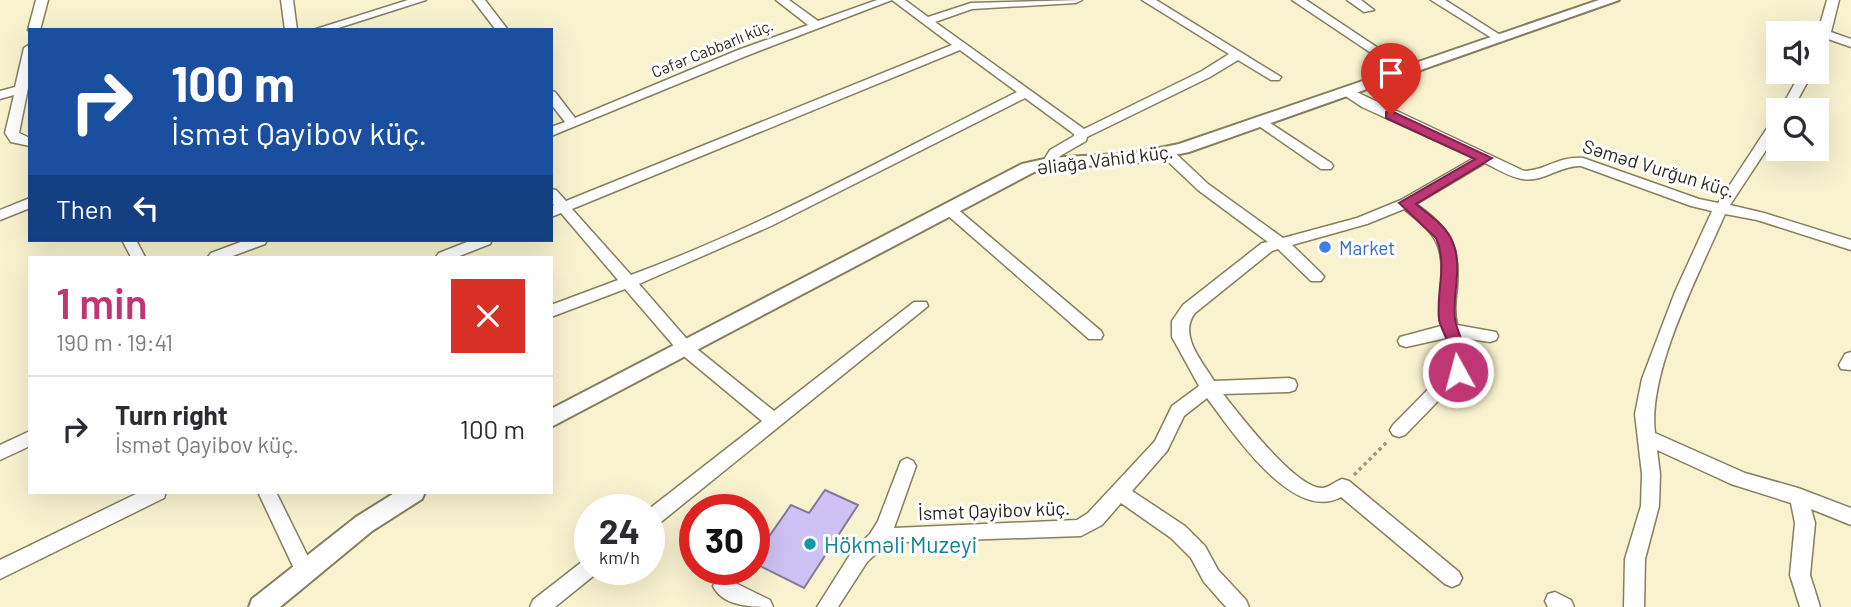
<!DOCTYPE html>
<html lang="en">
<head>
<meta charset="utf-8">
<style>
  body { margin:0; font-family:Barlow,sans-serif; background:#f7f7f7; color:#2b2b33; height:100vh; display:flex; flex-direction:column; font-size:26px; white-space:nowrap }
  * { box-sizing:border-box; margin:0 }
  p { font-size:23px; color:#7c7c81 }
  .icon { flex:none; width:38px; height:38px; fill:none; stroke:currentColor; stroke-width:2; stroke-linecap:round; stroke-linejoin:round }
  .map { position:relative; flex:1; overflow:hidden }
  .side { position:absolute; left:28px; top:256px; width:525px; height:238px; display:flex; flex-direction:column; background:#fff; border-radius:0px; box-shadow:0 7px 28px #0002 }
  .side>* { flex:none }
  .banner { position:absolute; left:28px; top:28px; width:525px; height:214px; border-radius:0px; box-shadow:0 7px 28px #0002; background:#1a4fa0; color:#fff; overflow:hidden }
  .controls { position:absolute; left:1766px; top:21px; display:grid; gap:14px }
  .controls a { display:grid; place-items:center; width:63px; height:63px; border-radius:0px; background:#fff; box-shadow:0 7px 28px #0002; font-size:35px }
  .speed { position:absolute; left:574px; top:494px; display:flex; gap:14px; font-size:35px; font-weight:700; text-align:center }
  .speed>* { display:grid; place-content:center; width:91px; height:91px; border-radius:50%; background:#fff; box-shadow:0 7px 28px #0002; line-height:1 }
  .speed small { font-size:18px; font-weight:400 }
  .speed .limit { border:10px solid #d22; background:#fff; color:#111 }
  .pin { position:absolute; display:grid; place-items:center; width:60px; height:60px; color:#fff; margin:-72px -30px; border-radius:50% 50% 50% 0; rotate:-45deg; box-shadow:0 0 7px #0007 }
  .pin .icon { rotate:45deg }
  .me { position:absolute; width:77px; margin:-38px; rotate:353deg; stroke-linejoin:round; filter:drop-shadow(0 0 5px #0008) }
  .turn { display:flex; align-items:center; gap:24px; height:147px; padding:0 28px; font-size:32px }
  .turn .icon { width:91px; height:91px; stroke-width:2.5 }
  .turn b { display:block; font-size:49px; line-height:60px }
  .then { display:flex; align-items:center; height:66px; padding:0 28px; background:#0003; gap:14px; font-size:26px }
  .round { display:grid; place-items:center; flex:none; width:74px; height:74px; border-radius:0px; background:#f7f7f7 }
  .head { display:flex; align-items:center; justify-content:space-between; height:119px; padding:0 28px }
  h1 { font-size:42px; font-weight:600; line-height:52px; color:#be3673 }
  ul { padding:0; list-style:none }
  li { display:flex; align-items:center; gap:21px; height:105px; padding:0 28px; border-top:2px solid #e1e1e2 }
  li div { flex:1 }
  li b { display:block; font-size:26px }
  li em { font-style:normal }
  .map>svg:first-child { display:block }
</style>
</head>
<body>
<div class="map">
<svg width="1851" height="607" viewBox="0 0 1851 607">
  <rect width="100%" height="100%" fill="#f9f2cf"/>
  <path fill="#cec1f4" stroke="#827a99" stroke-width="2" d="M825,490L858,505L804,588L754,563V558L791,505L809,513Z"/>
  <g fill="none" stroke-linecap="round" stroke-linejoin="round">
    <defs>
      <path id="minor" d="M36,0H48L40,30H30V32L28,30Z
        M281,0H293L297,30H285Z
        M408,0H426L332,30H313Z
        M473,0H485L508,30H496Z
        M776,0H789L818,21L877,0H905L928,17L971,3L1082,0L1076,3L972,9L935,22L1084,129L1202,71L1229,54L1142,0H1156L1281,77L1279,80H1271L1238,60L1210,77L1087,137L1086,141L1060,156L1054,166L1049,167L1042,163L1050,150L1074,136V134L1025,98L771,226L639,284L692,345L774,411L914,302H926L928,306L656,526L649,528V509L762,421L680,353L625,289L551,317V305L618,280L561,213L551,217V207L554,205L551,202V189L556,190L566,201L952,45L892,0L746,56L551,136V127L565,122L551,104V91L555,92L575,118L738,50L808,25ZM960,50L1017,92C890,155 764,226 631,275L572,209Z
        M1292,0H1306L1411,70L1405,74L1401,73Z
        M1347,0H1361L1374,10L1364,12Z
        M1431,0H1445L1505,38L1499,42L1495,40Z
        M1827,0H1839L1831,32L1851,39V47L1828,39L1820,55H1816V39Z
        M30,44V78L19,133L30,138V146L11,142L5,133L14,95L0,99V91L15,87L24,48Z
        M1801,72H1813L1792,110H1780Z
        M1348,88L1524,171C1545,171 1558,156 1583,158L1699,199L1718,203L1773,119L1778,118V132L1730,205L1764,213L1851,240V250L1757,220L1725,214C1700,272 1647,372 1655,433L1745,473L1798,488L1851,508V525L1811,509L1815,523L1810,575L1820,607H1800L1790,575L1795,523L1791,503L1731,484L1657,450L1660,474L1659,506L1645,559L1644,607H1624L1625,559L1641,506L1642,474L1635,414L1642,379L1675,292L1712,211L1691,206L1581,166C1560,165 1543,183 1522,179C1510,177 1497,169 1485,163L1416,204C1450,229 1460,243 1457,287C1455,300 1454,313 1457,325L1496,332L1498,336L1496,340L1490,342L1462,338L1468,355L1465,373L1405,435L1399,437L1393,435L1390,430L1393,425L1450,367L1452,355L1446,338L1406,347L1400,345L1398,341L1400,337L1441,326C1438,313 1440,301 1441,288C1445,245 1437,235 1404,209L1367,224L1292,245L1321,273L1324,277L1321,281H1311L1278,249L1272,251L1195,313C1178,335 1202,361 1214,381L1289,378L1295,380L1297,385L1295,390L1289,392L1223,394C1240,415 1295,488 1322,488C1328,488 1336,481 1342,479L1349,481L1459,572L1462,578L1459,584L1452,587L1445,584L1341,497C1293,524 1232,431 1207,398L1184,416L1167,451L1132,491L1185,526L1205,546L1218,570L1246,600L1249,607H1226L1204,582L1191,558L1171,538L1121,503L1102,525L1081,536L903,542L883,547L867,562L838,607H817L853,550L870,534L878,521L901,461L907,458L913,461L916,466L894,528L1077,520L1088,513L1155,441L1172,406L1199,386L1172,337V321L1183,305L1262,243L1268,242L1198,190L1162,156L1160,153L1162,150H1172L1208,184L1283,238L1357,218L1401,200L1474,158L1362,107L1344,95L1342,92Z
        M1261,117L1331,163L1333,166L1331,169H1321L1256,124V118Z
        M30,198V208L0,220V210Z
        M950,205L955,207L1101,331L1103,335L1101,339H1089L945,213L943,210L945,207Z
        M122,240H136L145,257H131Z
        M246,240H267L265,244L230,257H208L211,253Z
        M472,240H492L490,244L457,257H436L439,253Z
        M1851,352V370L1841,369L1839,365L1845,354Z
        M30,431V446L0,460V445Z
        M140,492H166L164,498L0,579V560Z
        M258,492H276L315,571L312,577L305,580L298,577Z
        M590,558V569H599L597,573L555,607H530L533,600L583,561Z
        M723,577L770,600L773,607C753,607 723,607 713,586L716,580Z
        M1555,592L1571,600L1574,607H1548L1545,601L1548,594Z"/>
      <path id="tertiary" d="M1599,0H1619L1189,152L1135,163L1049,168L1034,172L551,427V409L1022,164L1049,158L1135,153L1179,144Z
        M396,492H425L422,499L372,531L280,607H249L252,599L356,517Z"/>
    </defs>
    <use href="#minor" stroke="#857f5f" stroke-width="3"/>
    <use href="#tertiary" stroke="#857f5f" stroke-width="4"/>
    <path stroke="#9e9980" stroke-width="3.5" stroke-dasharray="3.5 3.5" stroke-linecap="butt" d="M1354,475L1388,441"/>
    <use href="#minor" fill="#fff" fill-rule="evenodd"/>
    <use href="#tertiary" fill="#fff" fill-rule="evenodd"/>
  </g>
  <path fill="#be3673" stroke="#7c234b" stroke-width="2" d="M1391,111L1492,158L1416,204C1429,215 1447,226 1453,243C1463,267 1452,294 1455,319C1458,340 1475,355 1464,376H1452C1448,368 1452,363 1451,355C1451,343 1441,331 1439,319C1436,291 1448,264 1436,238L1399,203L1475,159L1386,118V112Z"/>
  <circle fill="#3f7fe0" stroke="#fff" stroke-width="2.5" cx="1325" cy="247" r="7"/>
  <circle fill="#0f9aa8" stroke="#fff" stroke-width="2.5" cx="810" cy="544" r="7"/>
  <g text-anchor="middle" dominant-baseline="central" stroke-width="6" stroke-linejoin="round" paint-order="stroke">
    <g font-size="16" fill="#29271a" stroke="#fff">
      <text transform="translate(712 48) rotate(-22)">Cəfər Cabbarlı küç.</text>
    </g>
    <g font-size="19" fill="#29271a" stroke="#fff">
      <text transform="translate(1105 159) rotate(-7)">Əliağa Vahid küç.</text>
      <text transform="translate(1659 168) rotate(17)">Səməd Vurğun küç.</text>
      <text transform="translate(994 510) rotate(-2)">İsmət Qayibov küç.</text>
    </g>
    <g font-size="19" fill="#366cbe" stroke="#fff" text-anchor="start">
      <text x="1339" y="247">Market</text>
    </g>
    <g font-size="23" fill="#0d838f" stroke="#fff" text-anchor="start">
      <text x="824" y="544">Hökməli Muzeyi</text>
    </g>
  </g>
</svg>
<div class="controls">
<a><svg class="icon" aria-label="sound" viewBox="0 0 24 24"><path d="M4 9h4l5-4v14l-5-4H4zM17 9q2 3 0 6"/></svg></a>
<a><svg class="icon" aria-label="search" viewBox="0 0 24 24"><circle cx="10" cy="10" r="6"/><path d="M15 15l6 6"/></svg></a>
</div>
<div class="speed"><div>24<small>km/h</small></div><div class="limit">30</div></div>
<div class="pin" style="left:1391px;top:115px;background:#d93025"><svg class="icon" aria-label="arrive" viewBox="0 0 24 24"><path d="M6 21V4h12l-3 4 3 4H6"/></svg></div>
<svg class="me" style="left:1458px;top:372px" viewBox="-20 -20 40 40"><circle r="17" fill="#be3673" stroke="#fff" stroke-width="3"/><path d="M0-11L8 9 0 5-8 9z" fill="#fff"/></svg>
<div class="banner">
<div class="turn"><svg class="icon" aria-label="right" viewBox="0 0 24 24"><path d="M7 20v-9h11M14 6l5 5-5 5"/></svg><div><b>100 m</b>İsmət Qayibov küç.</div></div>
<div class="then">Then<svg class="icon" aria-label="left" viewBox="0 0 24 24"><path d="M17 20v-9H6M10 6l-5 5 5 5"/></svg></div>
</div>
<section class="side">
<div class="head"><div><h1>1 min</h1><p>190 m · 19:41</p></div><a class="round" style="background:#d93025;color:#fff"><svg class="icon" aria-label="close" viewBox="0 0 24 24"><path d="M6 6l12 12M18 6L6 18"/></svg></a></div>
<ul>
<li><svg class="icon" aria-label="right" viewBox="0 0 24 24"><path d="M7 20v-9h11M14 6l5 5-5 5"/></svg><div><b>Turn right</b><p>İsmət Qayibov küç.</p></div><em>100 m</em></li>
</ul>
</section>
</div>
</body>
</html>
